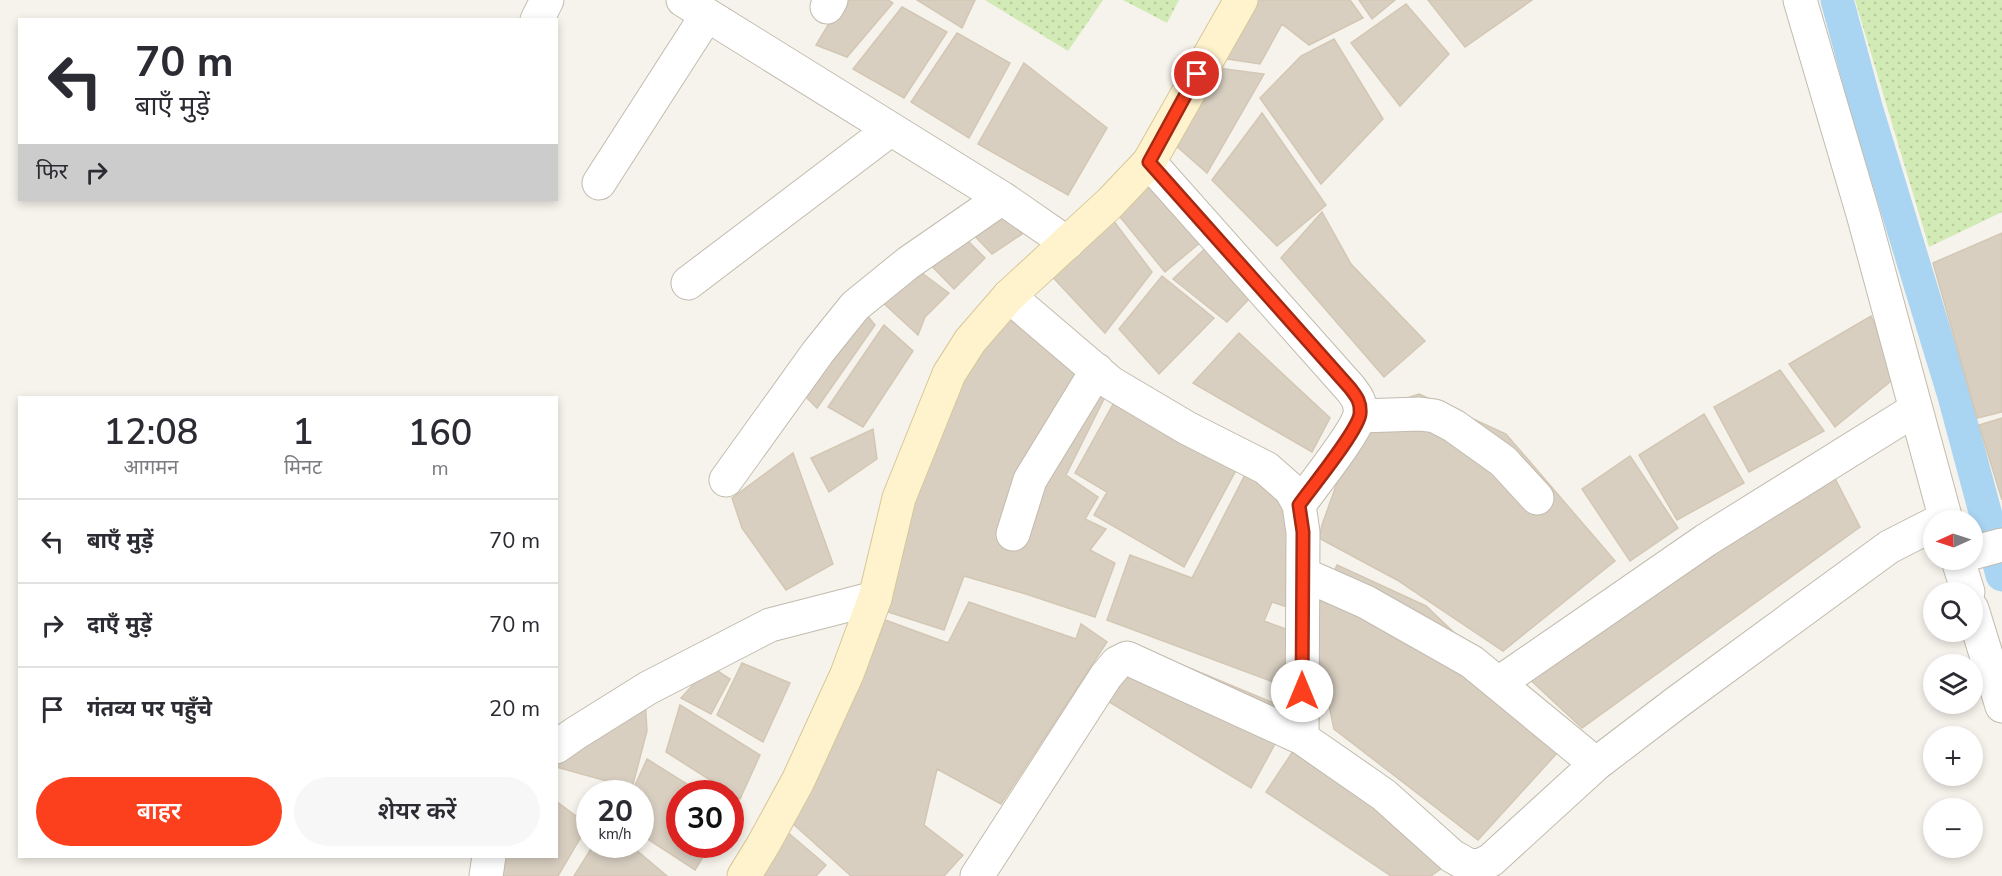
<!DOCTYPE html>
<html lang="hi">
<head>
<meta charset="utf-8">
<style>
  body { margin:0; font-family:"Nunito Sans","Noto Sans Devanagari",sans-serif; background:#f7f7f7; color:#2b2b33; height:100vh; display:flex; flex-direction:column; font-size:22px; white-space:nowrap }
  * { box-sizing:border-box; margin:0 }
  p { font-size:20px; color:#7c7c81 }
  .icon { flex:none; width:33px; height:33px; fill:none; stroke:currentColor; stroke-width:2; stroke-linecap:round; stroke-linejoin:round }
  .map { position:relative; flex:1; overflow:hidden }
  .details { position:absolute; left:18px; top:396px; width:540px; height:462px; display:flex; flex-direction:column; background:#fff; border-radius:0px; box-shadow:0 3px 9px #0003 }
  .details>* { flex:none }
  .banner { position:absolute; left:18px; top:18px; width:540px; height:183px; border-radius:0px; box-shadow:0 3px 9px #0003; background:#fff; color:#2b2b33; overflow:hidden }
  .needle { width:39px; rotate:267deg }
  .controls { position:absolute; left:1923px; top:510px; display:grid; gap:12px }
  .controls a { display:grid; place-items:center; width:60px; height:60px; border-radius:50%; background:#fff; box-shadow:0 3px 9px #0003; font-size:30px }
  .speed { position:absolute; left:576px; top:780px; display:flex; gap:12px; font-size:30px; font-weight:700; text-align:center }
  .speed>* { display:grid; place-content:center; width:78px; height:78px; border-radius:50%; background:#fff; box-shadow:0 3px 9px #0003; line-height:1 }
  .speed small { font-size:15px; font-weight:400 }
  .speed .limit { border:9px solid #d22; background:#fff; color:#111 }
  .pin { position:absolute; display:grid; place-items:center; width:51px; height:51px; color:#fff; margin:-26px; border:3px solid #fff; border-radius:50%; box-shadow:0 2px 6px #0007 }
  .me { position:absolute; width:66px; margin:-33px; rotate:0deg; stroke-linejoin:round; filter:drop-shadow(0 0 4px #0008) }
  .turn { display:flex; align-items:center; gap:21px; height:126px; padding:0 18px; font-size:27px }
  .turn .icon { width:78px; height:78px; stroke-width:2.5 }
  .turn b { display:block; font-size:42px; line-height:51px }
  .then { display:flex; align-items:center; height:57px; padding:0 18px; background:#0003; gap:12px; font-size:22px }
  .eta { display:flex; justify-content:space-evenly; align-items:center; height:102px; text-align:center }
  .eta b { font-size:36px; font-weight:600; line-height:42px }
  .primary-button { display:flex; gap:12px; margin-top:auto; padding:12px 18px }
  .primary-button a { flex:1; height:69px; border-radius:36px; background:#fc3f1d; color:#fff; font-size:24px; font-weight:600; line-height:69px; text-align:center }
  .primary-button a+a { background:#f7f7f7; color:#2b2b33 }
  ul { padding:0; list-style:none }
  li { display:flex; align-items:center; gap:18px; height:84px; padding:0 18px; border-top:2px solid #e1e1e2 }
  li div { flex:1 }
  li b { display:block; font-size:22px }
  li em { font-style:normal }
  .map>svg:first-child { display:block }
</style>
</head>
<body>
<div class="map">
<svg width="2002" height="876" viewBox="0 0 2002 876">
  <defs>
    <pattern id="grass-dots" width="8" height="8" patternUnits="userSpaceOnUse" patternTransform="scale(1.5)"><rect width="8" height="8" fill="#d2eab5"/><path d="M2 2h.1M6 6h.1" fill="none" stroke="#b6ca9c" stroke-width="1.8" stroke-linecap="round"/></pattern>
  </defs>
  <rect width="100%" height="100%" fill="#f6f3ec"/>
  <path fill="url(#grass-dots)" d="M985,0H1103L1068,51Z
    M1123,0H1179L1167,23Z
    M1855,0H2002V212L1929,247Z"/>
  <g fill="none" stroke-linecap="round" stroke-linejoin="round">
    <path stroke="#a9d4f2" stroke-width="33" d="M1837,0L1866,107L1954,396L2002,575"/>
  </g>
  <path fill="#d8cfc1" stroke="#d3c7b4" stroke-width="1.5" d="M843,0H888L893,3L847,57L816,45Z
    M917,0H975L962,28Z
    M1255,0H1350L1363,18L1309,45L1282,24L1260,64L1220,58Z
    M1359,0H1395L1372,19Z
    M1428,0H1532L1465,47Z
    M1406,4L1449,54L1400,106L1351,43Z
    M902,7L947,32L904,98L853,69Z
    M957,33L1010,63L969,138L911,102Z
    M1334,39L1383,119L1321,184L1260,98L1301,56Z
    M1024,63L1107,128L1068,195L978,144Z
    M1210,67L1264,74L1207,173L1172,142Z
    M1262,113L1326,205L1277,246L1212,180Z
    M1147,171L1201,242L1165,272L1116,212Z
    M997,208L1022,234L992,254L967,228Z
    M1104,208L1152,272L1105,333L1046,270Z
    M1322,212L1351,264L1425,341L1384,377L1281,258Z
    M957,230L985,258L954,289L923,257Z
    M2002,233V412L1977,418L1933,263Z
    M1212,242L1253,295L1227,322L1173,279Z
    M911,265L949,293L925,317L918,335L868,289Z
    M1162,276L1214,318L1159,374L1119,329Z
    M1007,295L1106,395L1066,475L1098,497L1085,519L1106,529L1090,550L1115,563L1095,617L1026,594L964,576L944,630L882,610L941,401Z
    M858,304L875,325L817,408L800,391Z
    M1871,316L1897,376L1835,427L1789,364Z
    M884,325L913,351L863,427L828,407Z
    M1239,333L1330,418L1312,452L1193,383Z
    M1780,370L1824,431L1749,472L1714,407Z
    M1419,394L1506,434L1615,561L1503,651L1397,580L1319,538L1322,525L1362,413Z
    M1117,397L1241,461L1184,567L1094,515L1107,492L1075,473Z
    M1704,414L1744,483L1677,520L1639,455Z
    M2002,418V500L1979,425Z
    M873,429L877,459L829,492L811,458Z
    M793,453L833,564L786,590L742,528L732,498Z
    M1630,456L1678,528L1630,561L1582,489Z
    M1827,463L1860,527L1582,728L1525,675Z
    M1249,467L1285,488L1293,609L1272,602L1264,621L1294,632L1292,689L1107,620L1130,555L1192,578Z
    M1337,565L1426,606L1568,741L1478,840L1334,729L1311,622Z
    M969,602L1076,639L1081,624L1107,642L1001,804L937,769L924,825L963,855L944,876H851L790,821L877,617L948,643Z
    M1134,645L1293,711L1251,788L1106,700Z
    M742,663L790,683L763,742L717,715Z
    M710,666L730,679L711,714L681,698Z
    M645,698L647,731L632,788L556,767V752Z
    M680,705L760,755L740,799L666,752Z
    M1299,742L1461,854L1431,876H1391L1266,792Z
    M647,759L703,794H680V844H711L695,870L640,834V794H631Z
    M556,801L588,825L558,876H487V856H556Z
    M786,831L826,865L816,876H753Z
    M594,844H629L667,876H574Z"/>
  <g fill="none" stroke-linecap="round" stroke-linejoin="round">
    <defs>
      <path id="street" d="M683,0L1002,198
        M1800,0L1863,214L1946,520
        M827,7L831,0
        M537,20L547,0
        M1149,162L1350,388C1357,397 1361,402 1360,414C1357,431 1311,488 1299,505
        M599,183L707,15
        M688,283L891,129
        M1009,296L1111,383L1187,428L1266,468L1291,490L1299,505L1303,532L1302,738
        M1360,416L1420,414L1435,416L1454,426L1503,461L1537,498
        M726,480L818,352L855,306L908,263L1002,198L1067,243
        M1013,534L1030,480L1097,370
        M1972,553L2002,545
        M1958,560L1968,592
        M1303,574L1366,602L1472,662L1596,764
        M1972,609L2002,706
        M1499,683L1706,540L1916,409
        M556,747L576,733L648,688L770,625L875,598
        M486,876L489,856
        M977,876L1106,676L1117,663L1127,658L1302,738L1384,795L1452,856L1468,865L1479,866L1491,860L1596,764L1676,703L1889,547L1934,524"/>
      <path id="secondary" d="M744,876L763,845L798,781L847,674L875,598L899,498L949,374L970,341L1009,296L1110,203L1149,162L1241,0"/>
    </defs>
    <use href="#street" stroke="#c2bbae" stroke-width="35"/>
    <use href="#secondary" stroke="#d6c79b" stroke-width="35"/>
    <use href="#street" stroke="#fff" stroke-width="33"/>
    <use href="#secondary" stroke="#fff3cd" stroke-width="33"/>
  </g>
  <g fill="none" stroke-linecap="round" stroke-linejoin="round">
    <defs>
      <path id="route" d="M1197,74L1149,162L1350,388C1357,397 1361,402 1360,414C1358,431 1311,488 1299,505L1303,532L1302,691"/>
    </defs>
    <use href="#route" stroke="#a42913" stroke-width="15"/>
    <use href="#route" stroke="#fc3f1d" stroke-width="10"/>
  </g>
</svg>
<div class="controls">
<a><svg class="needle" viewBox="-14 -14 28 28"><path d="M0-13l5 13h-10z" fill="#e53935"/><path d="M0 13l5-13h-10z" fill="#7c7c81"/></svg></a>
<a><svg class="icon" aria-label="search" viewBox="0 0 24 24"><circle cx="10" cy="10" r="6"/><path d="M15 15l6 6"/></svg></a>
<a><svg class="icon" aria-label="layers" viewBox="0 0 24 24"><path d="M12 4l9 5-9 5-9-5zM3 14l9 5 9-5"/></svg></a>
<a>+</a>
<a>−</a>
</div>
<div class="speed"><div>20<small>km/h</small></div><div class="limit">30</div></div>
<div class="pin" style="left:1197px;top:74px;background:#d93025"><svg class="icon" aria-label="arrive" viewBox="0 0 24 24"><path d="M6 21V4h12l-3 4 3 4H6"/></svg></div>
<svg class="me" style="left:1302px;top:691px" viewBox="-20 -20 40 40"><circle r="19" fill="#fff"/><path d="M0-13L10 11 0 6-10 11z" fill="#fc3f1d"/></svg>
<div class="banner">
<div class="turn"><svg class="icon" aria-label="left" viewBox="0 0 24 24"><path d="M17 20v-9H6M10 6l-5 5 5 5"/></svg><div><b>70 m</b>बाएँ मुड़ें</div></div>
<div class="then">फिर<svg class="icon" aria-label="right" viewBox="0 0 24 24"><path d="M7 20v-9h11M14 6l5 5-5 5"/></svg></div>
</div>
<section class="details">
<div class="eta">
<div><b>12:08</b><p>आगमन</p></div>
<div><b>1</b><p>मिनट</p></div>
<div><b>160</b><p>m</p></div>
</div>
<ul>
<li><svg class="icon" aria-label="left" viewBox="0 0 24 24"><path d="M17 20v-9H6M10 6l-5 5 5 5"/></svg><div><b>बाएँ मुड़ें</b></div><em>70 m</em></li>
<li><svg class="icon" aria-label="right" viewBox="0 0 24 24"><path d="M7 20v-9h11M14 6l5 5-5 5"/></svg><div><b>दाएँ मुड़ें</b></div><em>70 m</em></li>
<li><svg class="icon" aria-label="arrive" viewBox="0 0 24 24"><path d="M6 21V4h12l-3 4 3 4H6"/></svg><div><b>गंतव्य पर पहुँचे</b></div><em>20 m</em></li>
</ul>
<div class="primary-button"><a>बाहर</a><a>शेयर करें</a></div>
</section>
</div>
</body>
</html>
